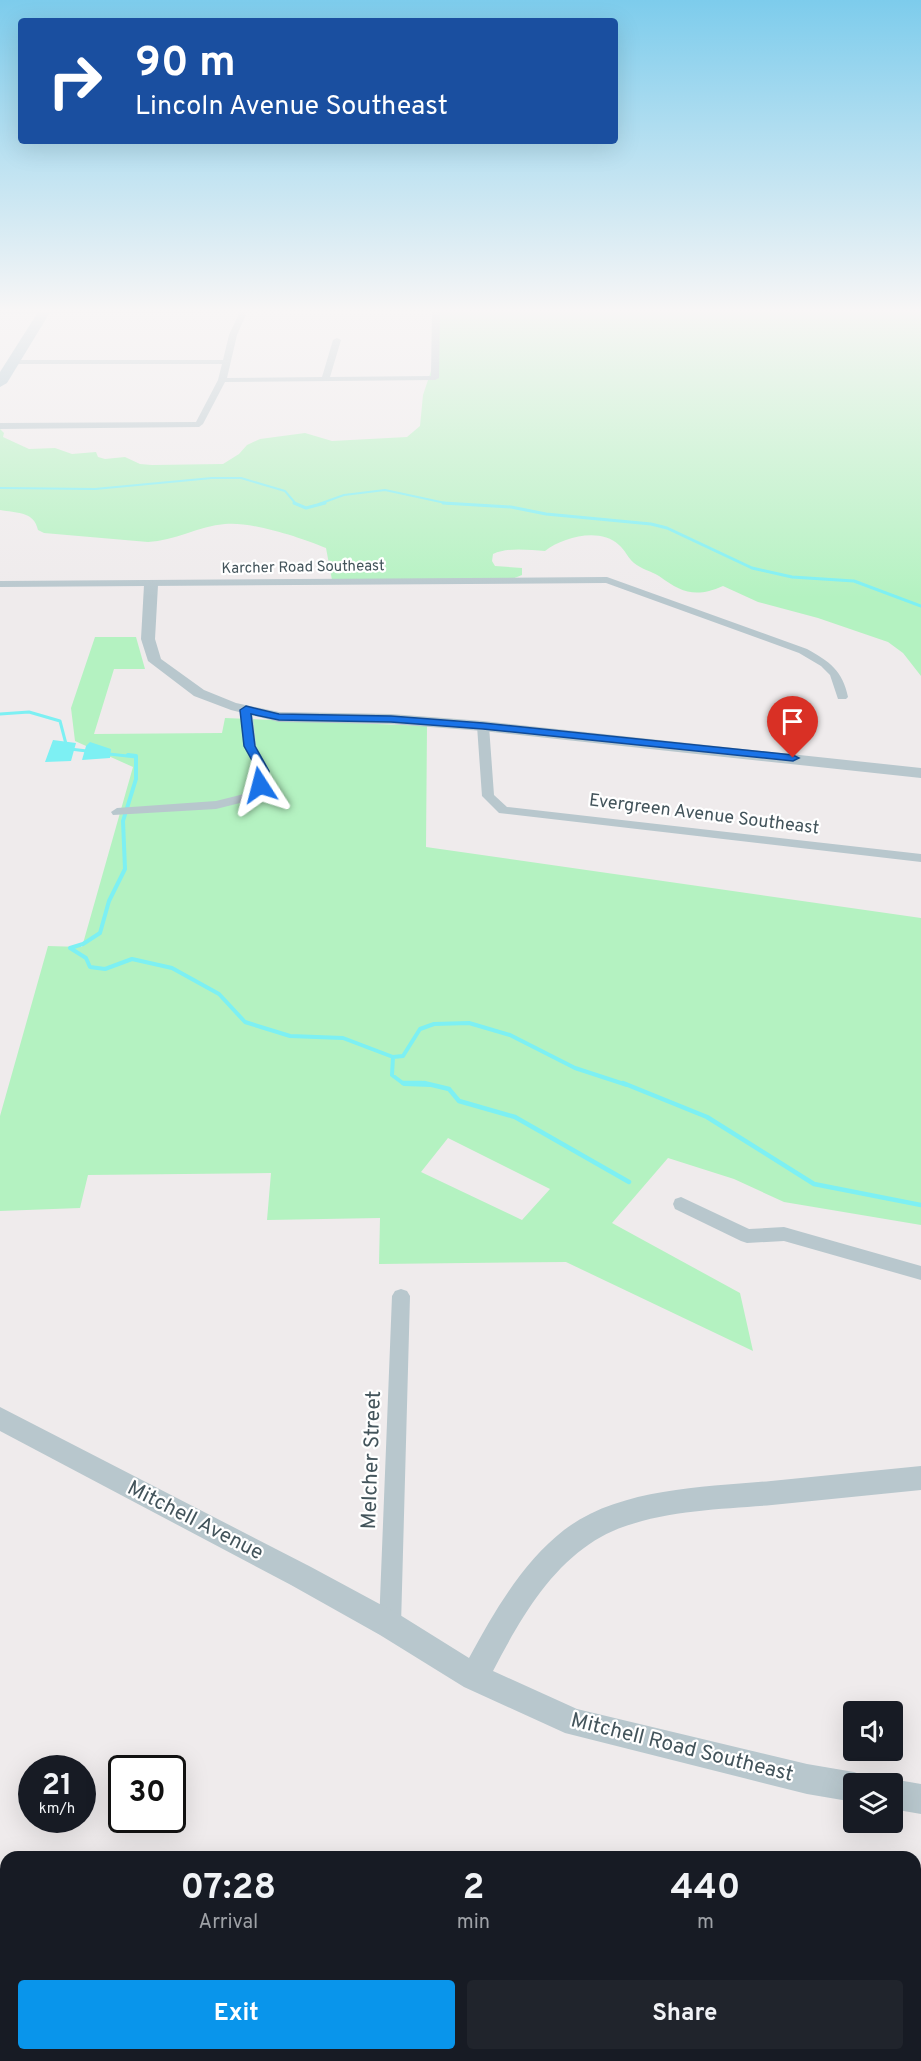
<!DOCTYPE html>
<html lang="en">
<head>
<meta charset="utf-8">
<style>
  body { margin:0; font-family:Overpass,sans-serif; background:#20242c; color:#f1f3f6; height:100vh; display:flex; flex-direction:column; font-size:22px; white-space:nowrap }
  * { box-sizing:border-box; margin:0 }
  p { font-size:20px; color:#9ea1a6 }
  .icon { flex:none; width:33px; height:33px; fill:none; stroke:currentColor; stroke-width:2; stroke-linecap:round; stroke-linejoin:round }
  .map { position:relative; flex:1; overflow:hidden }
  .panel { position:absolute; left:0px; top:1851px; width:921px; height:210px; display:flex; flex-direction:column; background:#171b24; border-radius:18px 18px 0 0; box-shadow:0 6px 24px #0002 }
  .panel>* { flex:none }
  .guide { position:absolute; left:18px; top:18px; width:600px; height:126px; border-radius:6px; box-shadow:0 6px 24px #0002; background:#1a4fa0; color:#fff; overflow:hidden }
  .controls { position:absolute; left:843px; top:1701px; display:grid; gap:12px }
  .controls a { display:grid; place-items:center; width:60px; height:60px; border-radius:6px; background:#171b24; box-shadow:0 6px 24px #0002; font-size:30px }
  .speed { position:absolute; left:18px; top:1755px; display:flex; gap:12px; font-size:30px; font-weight:700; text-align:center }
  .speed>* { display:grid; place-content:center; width:78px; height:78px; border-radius:50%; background:#171b24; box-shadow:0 6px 24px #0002; line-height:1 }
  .speed small { font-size:15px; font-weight:400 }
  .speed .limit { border:3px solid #111; border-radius:9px; background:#fff; color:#111 }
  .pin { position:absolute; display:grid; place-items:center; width:51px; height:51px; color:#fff; margin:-62px -26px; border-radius:50% 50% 50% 0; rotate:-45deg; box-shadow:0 0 6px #0007 }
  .pin .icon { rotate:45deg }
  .me { position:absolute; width:66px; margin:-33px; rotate:351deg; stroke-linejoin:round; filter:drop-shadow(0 0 4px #0008) }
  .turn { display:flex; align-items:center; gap:21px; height:126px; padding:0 18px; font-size:27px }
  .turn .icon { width:78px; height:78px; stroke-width:2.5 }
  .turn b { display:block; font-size:42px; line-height:51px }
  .eta { display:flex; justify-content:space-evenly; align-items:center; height:102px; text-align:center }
  .eta b { font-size:36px; font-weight:700; line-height:42px }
  .action { display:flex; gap:12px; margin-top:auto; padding:12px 18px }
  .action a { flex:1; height:69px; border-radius:6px; background:#0995eb; color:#fff; font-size:24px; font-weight:700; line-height:69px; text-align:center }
  .action a+a { background:#20242c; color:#f1f3f6 }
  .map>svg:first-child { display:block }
</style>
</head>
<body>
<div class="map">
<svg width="921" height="2061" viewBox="0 0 921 2061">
  <rect width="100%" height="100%" fill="#efebec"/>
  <path fill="#b4f2c1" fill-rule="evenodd" d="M436,309H921V676L903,653L888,642L818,618L758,602L723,586C696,598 682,593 659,576C651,571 641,569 634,563C628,558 625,550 619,545C600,527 563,537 545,551C529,550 508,547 493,554L492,561L495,566L522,568V575L512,579L332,580L326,548C302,538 251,521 225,524C199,526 174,541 148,542L44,533L38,530C34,511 16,513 0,510V429L4,433L3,437L29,449L55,448L72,454L96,452L98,457L105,459L125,457L140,464L152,465L223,464L239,454L247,445L260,439L305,433L332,441L407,437L420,426L423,395L431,371L435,346Z
    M95,637H136L145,669H114L94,734L222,733L225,718L427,726L426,847L921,918V1225L784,1202L734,1179L668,1158L612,1223L740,1293L753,1351L566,1262L379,1264L380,1218L267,1220L271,1173L88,1175L80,1208L0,1211V1116L48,946L82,947L133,767L75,741L71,708ZM448,1138L550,1189L522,1220L421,1172Z"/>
  <path fill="#7df0f3" d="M53,740L76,743L71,761L45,762Z
    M90,742L111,749L110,758L82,760L86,746Z"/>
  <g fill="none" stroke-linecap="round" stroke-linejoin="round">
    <path stroke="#7df0f3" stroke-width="2" d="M0,488L95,489L212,478H241L285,491L296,504
      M319,504L344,495L385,490L450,504"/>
    <path stroke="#7df0f3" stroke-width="3" d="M294,503L306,508L325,503
      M443,503L511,507L546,514L651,524L667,528L752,568L792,577L854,581L921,606
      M0,714L29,712L60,721L66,744
      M70,749L87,751
      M109,754L136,757"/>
    <path stroke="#7df0f3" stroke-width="4" d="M128,755L136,756V779L123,821L125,869L109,901L100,933L83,944L70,948L86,958L90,967L105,969L132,959L172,968L219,994L245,1022L290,1036L343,1038L393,1057L403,1056L420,1029L434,1024L469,1023L510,1035L575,1068L627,1085
      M393,1057L392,1075L404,1084L431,1085"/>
    <path stroke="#7df0f3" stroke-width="4.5" d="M403,1083H422
      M424,1083L449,1089L459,1101L515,1117L629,1182
      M623,1083L707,1117L814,1184L921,1205"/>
    <path fill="#b8c7cd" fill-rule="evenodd" d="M241,309L248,310L237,335L227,378L322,377L333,340L337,338L341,340L330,377L431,376L432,309H440L439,378L435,380L225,382L203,424L199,427L0,429V423L196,422L218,380L222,364H12L8,362L12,360H223L229,335Z
      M607,577L807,649C829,661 843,671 848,697L846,699H838L830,675L821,666L799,653L606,583L0,587V581Z
      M246,706L252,709L256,746L269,771L266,785L252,800L216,809L113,815L111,812L117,808L216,801L244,794L254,784L257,771L244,746L240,709Z
      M483,722L489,726L494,795L507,807L921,854V862L499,813L482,796L477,726Z
      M681,1197L749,1229L784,1227L921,1266V1280L784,1241L747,1243L741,1241L675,1209L673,1204L675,1199Z
      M401,1289L407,1291L410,1296L401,1625L398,1633L390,1636L382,1633L379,1625L392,1296L395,1291Z"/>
    <path fill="#b8c7cd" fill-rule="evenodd" d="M151,581L158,585L155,639L161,659L204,690L236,703L279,712L391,714L483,721L921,768V778L483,731L391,724L279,722L231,710L194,696L148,661L141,639L144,585Z
      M0,1407L311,1567L400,1615L469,1658C494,1612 522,1563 564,1530C619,1488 705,1487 771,1481C821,1476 871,1471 921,1466V1490C871,1495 822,1500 772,1505C713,1510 633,1510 584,1548C543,1578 516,1627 493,1671L577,1709L807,1764L854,1772L865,1776L868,1784H854V1802L807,1794L565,1733L464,1687L380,1635L291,1585L0,1431Z
      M892,1779L921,1784V1814L892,1809V1784H881Z"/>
    <path fill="#baccd5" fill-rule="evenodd" d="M0,309H300L295,312L0,314Z"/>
    <path fill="#a8c2ce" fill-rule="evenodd" d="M40,309H52L7,383L0,387V372Z"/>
  </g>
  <linearGradient id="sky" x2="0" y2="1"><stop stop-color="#7dccec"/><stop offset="0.52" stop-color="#f8f6f6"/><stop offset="1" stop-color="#f8f6f6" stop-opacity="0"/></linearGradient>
  <rect width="921" height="598" fill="url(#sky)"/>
  <path fill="#1a73e8" stroke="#114b97" stroke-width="1.5" d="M246,706L279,714L391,716L483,723L793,755L799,758L793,761L483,729L391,722L279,720L251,714L255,746L269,771L266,785L260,788L255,785L258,771L244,746L240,710Z"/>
  <g text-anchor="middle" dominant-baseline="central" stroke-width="4.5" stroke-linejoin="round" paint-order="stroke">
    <g font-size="15" fill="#43545b" stroke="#fff">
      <text transform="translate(303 568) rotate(-1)">Karcher Road Southeast</text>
    </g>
    <g font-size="18" fill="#43545b" stroke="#fff">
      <text transform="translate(704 815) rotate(7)">Evergreen Avenue Southeast</text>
    </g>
    <g font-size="21" fill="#43545b" stroke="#fff">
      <text transform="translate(372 1460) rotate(-88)">Melcher Street</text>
      <text transform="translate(195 1521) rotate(27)">Mitchell Avenue</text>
      <text transform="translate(682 1748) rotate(14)">Mitchell Road Southeast</text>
    </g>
  </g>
</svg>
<div class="controls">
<a><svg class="icon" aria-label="sound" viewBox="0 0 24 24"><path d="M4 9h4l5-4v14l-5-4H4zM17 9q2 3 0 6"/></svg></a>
<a><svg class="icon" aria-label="layers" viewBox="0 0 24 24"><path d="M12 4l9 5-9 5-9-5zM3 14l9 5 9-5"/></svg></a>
</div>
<div class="speed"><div>21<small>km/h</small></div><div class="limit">30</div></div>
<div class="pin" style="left:793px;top:758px;background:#d93025"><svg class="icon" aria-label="arrive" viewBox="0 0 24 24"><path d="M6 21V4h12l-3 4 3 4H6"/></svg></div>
<svg class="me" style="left:260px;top:785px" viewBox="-20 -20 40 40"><path d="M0-17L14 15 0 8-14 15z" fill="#1a73e8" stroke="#fff" stroke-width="4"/></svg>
<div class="guide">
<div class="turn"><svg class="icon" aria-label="right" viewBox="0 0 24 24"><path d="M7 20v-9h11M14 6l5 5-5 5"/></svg><div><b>90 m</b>Lincoln Avenue Southeast</div></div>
</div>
<section class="panel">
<div class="eta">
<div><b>07:28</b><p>Arrival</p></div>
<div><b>2</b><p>min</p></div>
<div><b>440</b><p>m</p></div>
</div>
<div class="action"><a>Exit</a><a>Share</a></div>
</section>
</div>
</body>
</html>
